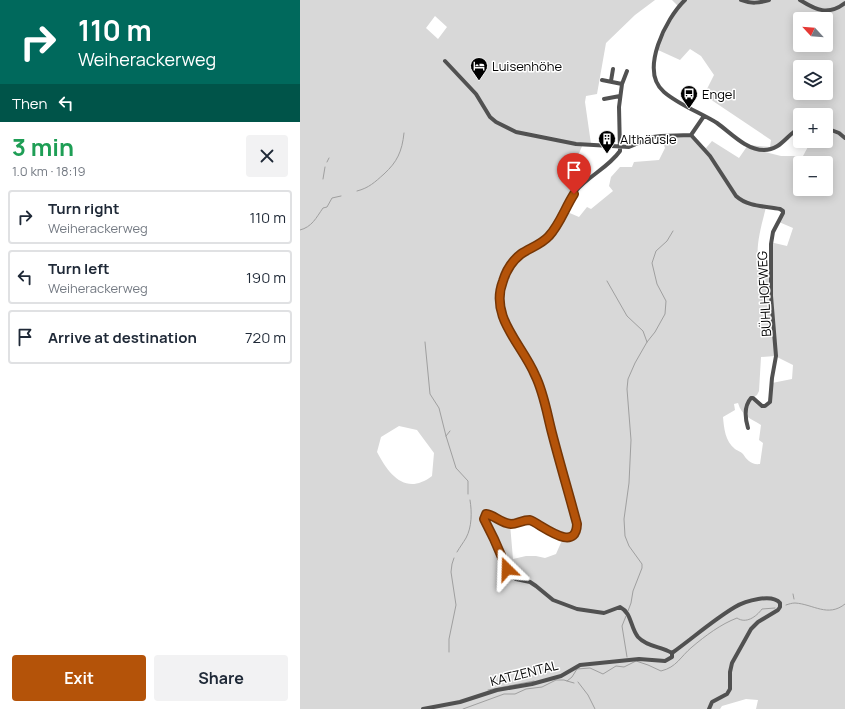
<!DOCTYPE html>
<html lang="en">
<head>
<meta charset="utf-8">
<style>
  body { margin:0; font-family:Manrope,sans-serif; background:#f2f2f3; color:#1f2937; height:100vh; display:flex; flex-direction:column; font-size:15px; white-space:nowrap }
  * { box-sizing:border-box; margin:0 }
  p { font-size:13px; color:#747a83 }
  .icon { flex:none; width:22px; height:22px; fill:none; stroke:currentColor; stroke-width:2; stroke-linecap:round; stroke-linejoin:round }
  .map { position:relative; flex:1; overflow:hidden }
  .details { display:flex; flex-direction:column; background:#fff; width:300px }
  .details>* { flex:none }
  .guide { background:#00695c; color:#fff; overflow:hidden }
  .needle { width:26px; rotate:296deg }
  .fabs { position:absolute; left:493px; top:12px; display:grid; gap:8px }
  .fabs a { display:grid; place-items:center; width:40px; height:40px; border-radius:4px; background:#fff; box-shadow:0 2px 10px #0003; font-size:20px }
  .pin { position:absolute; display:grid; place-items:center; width:34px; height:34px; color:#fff; margin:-41px -17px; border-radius:50% 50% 50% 0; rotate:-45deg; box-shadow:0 0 4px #0007 }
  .pin .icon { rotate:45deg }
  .me { position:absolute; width:44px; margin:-22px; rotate:338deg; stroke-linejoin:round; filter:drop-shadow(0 0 3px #0008) }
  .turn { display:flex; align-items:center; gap:14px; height:84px; padding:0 12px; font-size:18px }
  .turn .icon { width:52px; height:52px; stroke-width:2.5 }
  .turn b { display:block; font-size:28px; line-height:34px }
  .then { display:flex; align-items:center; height:38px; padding:0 12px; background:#0003; gap:8px; font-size:15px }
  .round { display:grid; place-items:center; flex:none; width:42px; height:42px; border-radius:4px; background:#f2f2f3 }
  .headline { display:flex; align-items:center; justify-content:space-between; height:68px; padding:0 12px }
  h1 { font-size:24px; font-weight:700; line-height:30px; color:#1e9e55 }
  .cta { display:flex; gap:8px; margin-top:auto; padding:8px 12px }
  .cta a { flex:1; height:46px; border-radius:4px; background:#b45309; color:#fff; font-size:16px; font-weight:700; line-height:46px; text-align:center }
  .cta a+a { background:#f2f2f3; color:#1f2937 }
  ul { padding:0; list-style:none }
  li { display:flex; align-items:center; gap:12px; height:54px; margin:0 8px 6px; padding:0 4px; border:2px solid #e0e1e3; border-radius:4px }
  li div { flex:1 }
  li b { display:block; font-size:15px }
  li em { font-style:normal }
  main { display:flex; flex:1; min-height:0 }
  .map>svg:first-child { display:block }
</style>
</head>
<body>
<main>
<section class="details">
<div class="guide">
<div class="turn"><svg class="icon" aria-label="right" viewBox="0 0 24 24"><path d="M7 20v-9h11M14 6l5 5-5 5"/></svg><div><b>110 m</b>Weiherackerweg</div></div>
<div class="then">Then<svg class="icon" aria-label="left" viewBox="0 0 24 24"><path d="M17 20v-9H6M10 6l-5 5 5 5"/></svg></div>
</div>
<div class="headline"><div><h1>3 min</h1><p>1.0 km · 18:19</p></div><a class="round"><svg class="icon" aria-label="close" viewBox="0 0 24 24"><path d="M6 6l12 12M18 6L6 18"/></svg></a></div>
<ul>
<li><svg class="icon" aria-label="right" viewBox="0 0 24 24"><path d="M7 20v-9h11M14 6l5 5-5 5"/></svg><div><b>Turn right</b><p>Weiherackerweg</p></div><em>110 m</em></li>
<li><svg class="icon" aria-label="left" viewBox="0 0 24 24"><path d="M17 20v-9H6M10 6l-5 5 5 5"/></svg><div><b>Turn left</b><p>Weiherackerweg</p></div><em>190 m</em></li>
<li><svg class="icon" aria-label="arrive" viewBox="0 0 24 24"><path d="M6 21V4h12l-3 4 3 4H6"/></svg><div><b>Arrive at destination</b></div><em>720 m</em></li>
</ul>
<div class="cta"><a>Exit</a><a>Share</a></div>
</section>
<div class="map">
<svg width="545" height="709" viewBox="0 0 545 709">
  <rect width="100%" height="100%" fill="#fff"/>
  <path fill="#d8d8d8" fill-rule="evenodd" d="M0,0H355L335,15L306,43L297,94L286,96L285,102L291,144H283L277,158L291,174L278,189L265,211L279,217L287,207L291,209L313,191L309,186L311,177L320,167H332L334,162L359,160L365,148L361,137H391L406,148L412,141L439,158L448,145L470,147L471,140L404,95L414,75L401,56L390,49L380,60L358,50L359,44L379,7L372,0H545V709H456L458,700L446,699L422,706L420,709H0ZM135,16L147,27L138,39L126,28ZM500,19H526V45H500ZM500,67H526V93H500ZM500,115H526V141H507L510,143L503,156H481L465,152L485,141L491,134L500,136ZM500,163H526V189H500ZM466,207L483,210L479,222L493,228L487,246L470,242V273L461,274C453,252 461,228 466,207ZM475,356L493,365L492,379L472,383L468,402L464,405L454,397L457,395L459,391L461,357ZM438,403C442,416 450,418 461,425L459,440L463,443L460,464C451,465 447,460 443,454C440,451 438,451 435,449C425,441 424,428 423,417L435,410L434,404ZM99,426L117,430L134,453L132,476C106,496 89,475 77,452L81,437ZM230,520L263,538L256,554L245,558L236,556H226L213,559L210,524Z"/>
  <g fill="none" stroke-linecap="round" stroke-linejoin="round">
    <path stroke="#9f9f9f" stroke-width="1" d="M27,162L29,158
      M23,179L25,167
      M57,191C69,188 75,182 84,174C97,162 102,152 104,133
      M0,230C12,227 16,218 23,208L27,207L32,198L41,196
      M307,281L327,316L343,331L347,342
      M125,342L130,394L139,408L146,436L156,468L168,481V494
      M146,436L150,431
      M157,552C160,547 163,543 166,538C172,527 172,512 170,500
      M493,594L494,599
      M486,605C489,604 492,603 495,603C513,604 528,618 545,604
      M328,611L331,603L333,591L342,568V564L329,546L325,536L324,519L329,483L331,440L327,389L328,379L335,363L347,342L355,332L365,314L366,301L357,284L352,263L356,251L367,241L373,231
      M326,616L322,626L327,657
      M149,652V639L156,605L151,572L152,564L154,558
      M267,681L274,683
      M278,682L288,695L295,709
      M188,690L234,681
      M163,709L204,694H215L226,689L242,687L256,680H264L267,681L272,677L277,669L290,668L303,674L316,666L324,667L336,661L348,665L361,671C377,667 380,657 392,647C405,636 421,624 437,618C446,624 456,617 462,609L475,608"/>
    <path stroke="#515151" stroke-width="4" d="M385,0C366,18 339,71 364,92C379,105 401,113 417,123C431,133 446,150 464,150C481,150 487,134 500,128
      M441,0C451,4 459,3 469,0
      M500,0C516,10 528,16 545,3
      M145,61L176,94L190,117L196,122L216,132L276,144L329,147L353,137L361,136L391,135L404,116
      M327,71L322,84L319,107L320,151C308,168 288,176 275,192C264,206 261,224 249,237C241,245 230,248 221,255C201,269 195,297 203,319L230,363L236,376L241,390L252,433L277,524C276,554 244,525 232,521C223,518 217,525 208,524C200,522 193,514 186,515L184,519L210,575L216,579L230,582L236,586L253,600L277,609L304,613L320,607C332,613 330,627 338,637C347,647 361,646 372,653
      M302,80L322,84
      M311,81L313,69
      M304,99L320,96
      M526,128L539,133L545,138
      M391,135L410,156L436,196C448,207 465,206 480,209L483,211V213L473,232L471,244V296L476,356L472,378L470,402L465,406H462L453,398H451C444,406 445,418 448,428
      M372,653C393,638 413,620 435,607C445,601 472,593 480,603V607L478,610L458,622L451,629L432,663L430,672V689L427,694L412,702L409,709
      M123,709L160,702L197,690L232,684L261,676L280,665L339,659L365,661L372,657V653"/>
  </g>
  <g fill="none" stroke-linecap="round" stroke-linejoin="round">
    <defs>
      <path id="route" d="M207,569L194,539L184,519L186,514C194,515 201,523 211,524C217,524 222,520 230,520C242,525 276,554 277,524C269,494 260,464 252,433C247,414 244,393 235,375C222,344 189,317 203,281C206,271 212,261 221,254C230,248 242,244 249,236C260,224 265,208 274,194"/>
    </defs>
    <use href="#route" stroke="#753606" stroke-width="10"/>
    <use href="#route" stroke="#b45309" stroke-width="7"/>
  </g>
  <defs>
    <symbol id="hotel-pin" viewBox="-11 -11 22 30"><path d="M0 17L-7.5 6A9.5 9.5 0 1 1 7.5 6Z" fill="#000" stroke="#fff"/><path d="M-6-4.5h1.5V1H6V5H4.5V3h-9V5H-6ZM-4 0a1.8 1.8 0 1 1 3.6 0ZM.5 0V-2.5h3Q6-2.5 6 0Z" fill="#fff"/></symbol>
    <symbol id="bus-pin" viewBox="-11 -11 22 30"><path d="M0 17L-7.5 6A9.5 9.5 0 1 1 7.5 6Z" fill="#000" stroke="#fff"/><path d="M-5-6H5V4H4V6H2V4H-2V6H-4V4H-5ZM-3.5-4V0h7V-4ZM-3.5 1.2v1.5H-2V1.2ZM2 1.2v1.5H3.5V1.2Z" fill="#fff"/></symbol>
    <symbol id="building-pin" viewBox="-11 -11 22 30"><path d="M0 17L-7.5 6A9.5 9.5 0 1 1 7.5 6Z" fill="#000" stroke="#fff"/><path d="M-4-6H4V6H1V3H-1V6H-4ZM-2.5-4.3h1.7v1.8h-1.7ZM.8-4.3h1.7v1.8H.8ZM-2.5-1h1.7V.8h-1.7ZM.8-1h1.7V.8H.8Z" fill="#fff"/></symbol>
  </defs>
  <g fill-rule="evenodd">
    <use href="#hotel-pin" x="169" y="56" width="20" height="27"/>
    <use href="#bus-pin" x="379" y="84" width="20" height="27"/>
    <use href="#building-pin" x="297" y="129" width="20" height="27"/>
  </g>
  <g text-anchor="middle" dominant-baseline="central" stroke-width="3" stroke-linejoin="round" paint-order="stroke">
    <g font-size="13" fill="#000" stroke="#fff" text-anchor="start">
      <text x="192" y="66">Luisenhöhe</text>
      <text x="402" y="94">Engel</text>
      <text x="320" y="139">Althäusle</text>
    </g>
    <g font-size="13" fill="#000" stroke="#fff">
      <text transform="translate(464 294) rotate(-93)">BÜHLHOFWEG</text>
      <text transform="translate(224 673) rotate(-14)">KATZENTAL</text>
    </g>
  </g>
</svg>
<div class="fabs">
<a><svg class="needle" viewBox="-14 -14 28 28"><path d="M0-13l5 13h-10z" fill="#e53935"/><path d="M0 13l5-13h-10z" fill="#747a83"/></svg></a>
<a><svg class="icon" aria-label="layers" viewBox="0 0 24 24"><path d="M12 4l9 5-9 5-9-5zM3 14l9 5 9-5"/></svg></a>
<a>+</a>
<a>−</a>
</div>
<div class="pin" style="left:274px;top:194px;background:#d93025"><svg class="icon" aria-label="arrive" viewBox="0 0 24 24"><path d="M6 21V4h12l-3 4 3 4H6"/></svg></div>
<svg class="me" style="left:207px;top:569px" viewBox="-20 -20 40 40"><path d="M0-17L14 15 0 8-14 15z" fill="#b45309" stroke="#fff" stroke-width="4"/></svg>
</div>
</main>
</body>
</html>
